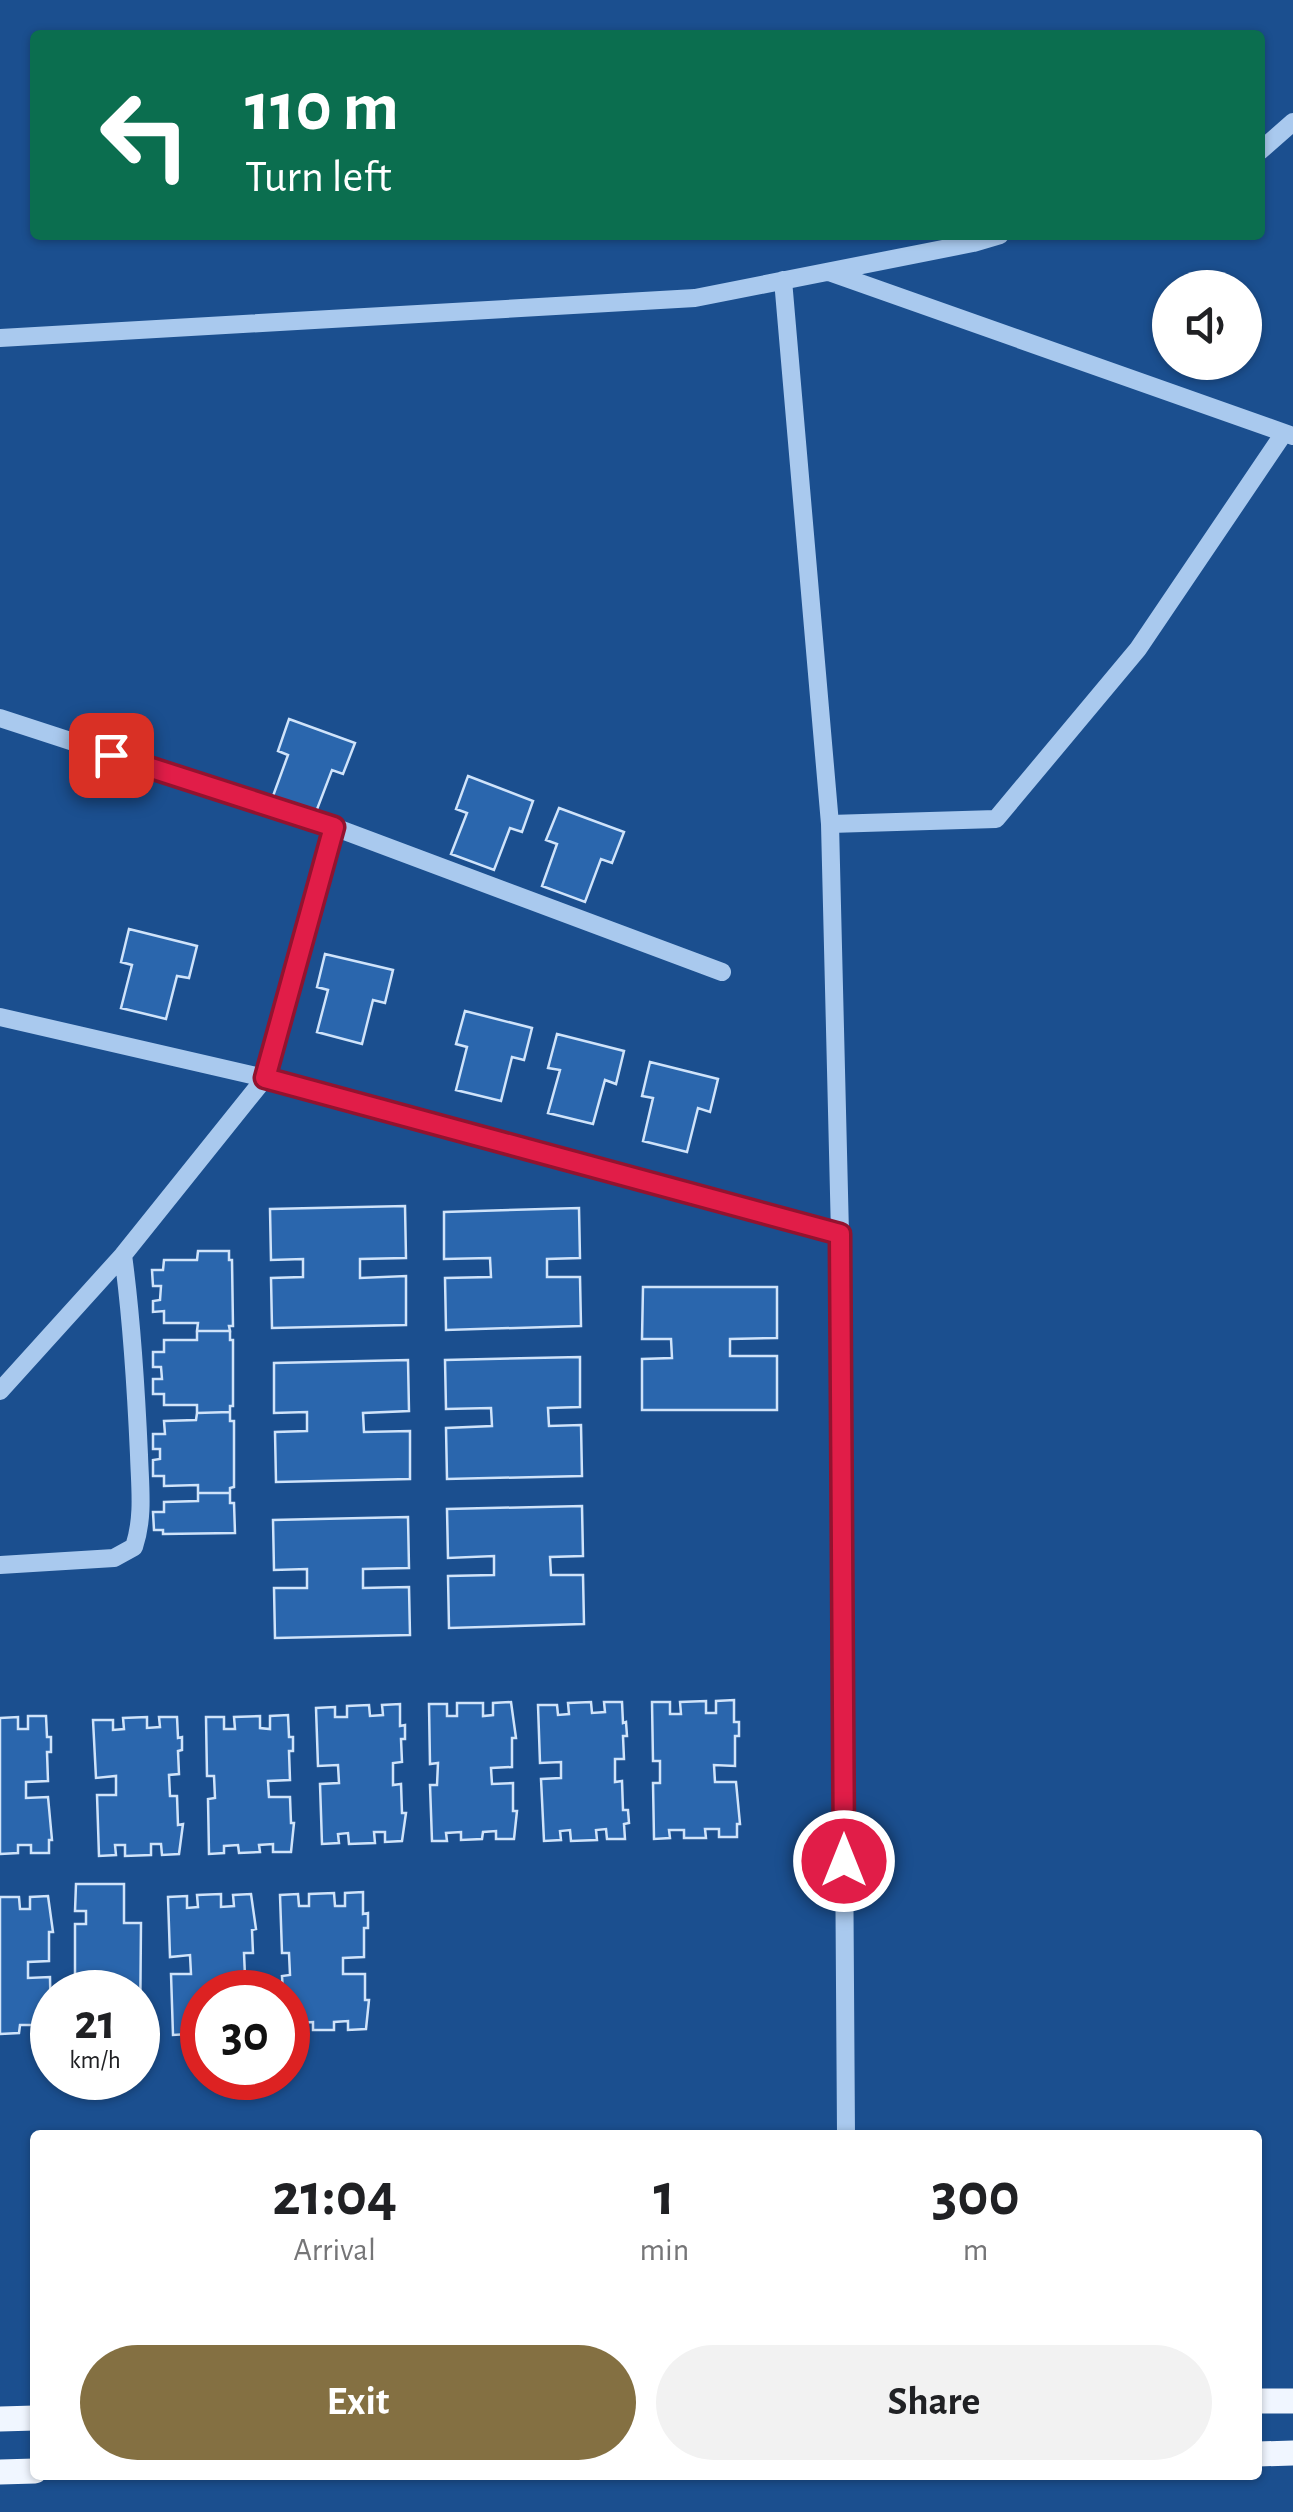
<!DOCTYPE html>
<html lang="en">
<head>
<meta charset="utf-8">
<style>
  body { margin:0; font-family:"Alegreya Sans",sans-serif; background:#f2f2f2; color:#202124; height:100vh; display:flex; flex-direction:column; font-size:38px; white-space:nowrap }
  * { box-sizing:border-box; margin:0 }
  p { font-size:32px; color:#757577 }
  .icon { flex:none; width:55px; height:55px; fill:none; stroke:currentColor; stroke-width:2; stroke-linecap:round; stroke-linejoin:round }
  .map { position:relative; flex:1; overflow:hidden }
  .drawer { position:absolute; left:30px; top:2130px; width:1232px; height:350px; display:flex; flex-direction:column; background:#fff; border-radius:10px; box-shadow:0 2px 8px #0004 }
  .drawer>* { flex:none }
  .hud { position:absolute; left:30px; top:30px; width:1235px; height:210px; border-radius:10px; box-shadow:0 2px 8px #0004; background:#0b6e4f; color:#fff; overflow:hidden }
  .tools { position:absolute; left:1152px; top:270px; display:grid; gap:20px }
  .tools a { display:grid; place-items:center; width:110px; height:110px; border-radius:50%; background:#fff; box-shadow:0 2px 8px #0004; font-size:50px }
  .speed { position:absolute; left:30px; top:1970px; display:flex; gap:20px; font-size:50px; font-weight:700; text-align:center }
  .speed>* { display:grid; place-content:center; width:130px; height:130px; border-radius:50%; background:#fff; box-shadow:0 2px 8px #0004; line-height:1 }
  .speed small { font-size:25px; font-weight:400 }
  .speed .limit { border:15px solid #d22; background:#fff; color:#111 }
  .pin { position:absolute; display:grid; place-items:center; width:85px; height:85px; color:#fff; margin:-42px; border-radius:20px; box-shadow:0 5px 15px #0006 }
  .me { position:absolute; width:110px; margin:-55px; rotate:0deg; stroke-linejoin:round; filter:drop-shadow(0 0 8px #0008) }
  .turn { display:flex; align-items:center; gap:35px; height:210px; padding:0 50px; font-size:45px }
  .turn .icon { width:130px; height:130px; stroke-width:2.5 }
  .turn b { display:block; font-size:70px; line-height:85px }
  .eta { display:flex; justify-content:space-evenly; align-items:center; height:170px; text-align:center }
  .eta b { font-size:60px; font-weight:700; line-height:70px }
  .primary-button { display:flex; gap:20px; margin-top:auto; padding:20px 50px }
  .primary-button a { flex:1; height:115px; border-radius:60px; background:#847042; color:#fff; font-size:40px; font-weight:700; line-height:115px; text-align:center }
  .primary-button a+a { background:#f2f2f2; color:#202124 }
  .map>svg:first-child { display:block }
</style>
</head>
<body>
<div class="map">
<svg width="1293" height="2512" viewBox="0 0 1293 2512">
  <rect width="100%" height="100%" fill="#1b4f8f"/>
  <path fill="#2a66ad" stroke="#cfe3fa" stroke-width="2.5" d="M289,719L355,743L343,774L332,770L316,812L273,796L288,755L278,751Z
    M468,776L533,801L522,832L510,828L494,870L451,854L467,813L456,809Z
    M559,808L624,832L612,863L601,859L585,902L542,886L557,844L546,840Z
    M129,929L197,946L189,978L177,976L166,1019L121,1008L132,965L121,962Z
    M325,954L393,970L385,1003L373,1000L362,1044L317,1032L328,990L317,987Z
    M465,1011L532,1028L524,1060L512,1057L501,1101L456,1090L467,1047L456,1044Z
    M557,1034L624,1051L616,1084L605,1080L593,1124L548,1113L560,1070L548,1068Z
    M650,1062L718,1079L710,1112L698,1108L687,1152L643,1141L653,1098L642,1096Z
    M405,1206L406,1258L360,1259V1278L406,1276V1325L272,1328L271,1278L303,1277V1259L271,1260L270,1209Z
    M579,1208L580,1258L547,1259V1277H580L581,1326L446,1330L445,1278L491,1277L490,1258L444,1259V1212Z
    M198,1251H229V1260H232L233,1326H229L230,1331H197L198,1323H164V1311L153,1312V1301L160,1300L161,1286H153L152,1270H163L164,1260H197Z
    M643,1287H777V1338L730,1339V1356H777V1410H642V1359L672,1358L671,1339H642Z
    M197,1331H230V1340H233V1406H230V1412L197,1413V1405H164V1394H153V1379H162L161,1367H153V1352H164V1340H197Z
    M580,1357V1407L548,1408L549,1426L581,1425L582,1476L447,1479L446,1428L492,1426L491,1408L446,1409L445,1360Z
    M408,1360L409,1411L363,1413L364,1432L410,1431V1479L276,1482L275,1432L307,1431V1412L274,1413V1363Z
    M230,1412V1421H234V1487L230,1488V1493H198V1485L164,1486V1476H153V1460L160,1459V1449H153V1434H165L164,1421L196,1420L197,1413Z
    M198,1493H230V1503H234L235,1533L163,1534V1530H154L153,1512H164V1502L198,1501Z
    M582,1506L583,1556L550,1557L551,1575H583L584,1624L449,1628L448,1576L494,1575V1556L448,1558L447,1509Z
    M408,1517L409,1568L363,1569V1588L409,1587L410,1635L275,1638L274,1588H307V1569L274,1570L273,1520Z
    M734,1700V1722H739V1736H735V1766L714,1765L715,1782H736L740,1824H737V1837H719V1829H705L706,1838H684V1830H669L670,1838L654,1839L653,1783H660V1761H653L652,1702H670V1714H681L680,1702L706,1701V1713H716V1701Z
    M511,1702L516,1738H512V1767L491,1768L492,1784L513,1783V1811H517L514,1839H496V1831L483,1832L482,1839L461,1840V1832L446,1833L447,1841H432L430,1785H437L438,1763L430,1764L429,1704H447V1716H457V1703H483V1716L493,1715V1703Z
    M591,1702L592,1713L605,1712L604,1702H622L623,1723L626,1722L627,1736H623L624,1759H615V1782L622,1781L623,1810H628L629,1823L624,1824L625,1839H607L606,1829L596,1830L597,1840L571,1841L570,1830L560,1831L561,1840L544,1841L541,1779L561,1778V1762L540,1763L538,1705H557L558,1715L569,1714L568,1703Z
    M400,1704V1726L405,1725V1739H401L402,1762L393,1763V1785L401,1784L402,1813H406L402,1841L385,1842V1832H374L375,1843L349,1844L348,1833L338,1834L339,1843L322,1844L320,1784L339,1783L338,1765L318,1766L316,1708L335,1707V1717H347V1706L369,1705L370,1716L383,1715L382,1705Z
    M288,1715L289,1737H293V1751H289L290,1780L268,1781L269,1797H290L291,1823H294L291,1852H273V1844L259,1845L260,1852L239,1853L238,1845L224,1846V1853L209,1854L208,1799L215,1798L214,1776H207L206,1717H224V1729H235L234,1717L260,1716V1728L270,1729V1716Z
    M28,1716H46L47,1737H51V1752H47L48,1781L26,1782V1798L48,1797L52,1840H49V1853H31V1845H18V1853L0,1854V1718L18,1717V1729H28Z
    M147,1717V1728L160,1727L159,1717H177L178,1738L182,1737V1750L178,1751L179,1774L169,1775L170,1796H177L178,1825L183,1824L179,1854L162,1855L161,1844H151V1855L125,1856V1845H115L116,1855L99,1856L97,1795H116V1776L96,1778L93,1720H113V1730L124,1729L123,1718Z
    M76,1884H124V1923H141L140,2035H138V1992H75V1924H86V1911H75Z
    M363,1892V1914L368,1913V1928H364V1957L343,1958V1974H365V2000H369L366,2029L348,2030V2021L334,2022V2030H313V2022L298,2023V2031H288V1992H283L282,1976L290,1975L289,1953H282L280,1895L298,1894L299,1906H309V1894L334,1893L335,1906H345V1893Z
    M221,1894V1907L234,1906L233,1895L251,1894L256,1929L252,1930L253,1953H244L245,1976L252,1975V1992H202V2035L200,2022H188L189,2034L173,2035L171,1974H191L190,1955L170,1957L168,1897L187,1896V1908L198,1907L197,1895Z
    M48,1896L53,1932H49V1961L28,1962V1978L50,1977L51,2032L33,2033V2025H20L19,2033L0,2034V1897H19L20,1909H30V1897Z"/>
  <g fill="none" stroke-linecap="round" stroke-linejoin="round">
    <path stroke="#a9c9ee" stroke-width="18" d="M1260,151L1293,122
      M829,272L1293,436
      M783,280L830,824L840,1234L846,2135
      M0,338L695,298L973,243L1000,235
      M0,718L334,827L722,972
      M830,824L996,819L1138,649L1284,433
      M0,1017L265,1078L840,1234
      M0,1391L123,1255L265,1078L334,827
      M0,1565L114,1558L134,1547C144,1517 140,1487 139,1455C136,1388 132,1321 123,1255"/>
    <path stroke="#f0f6ff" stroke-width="25" d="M1258,2401H1293
      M0,2419L35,2418
      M1258,2454L1293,2453
      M0,2472L35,2471"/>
  </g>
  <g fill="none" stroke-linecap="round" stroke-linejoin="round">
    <defs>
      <path id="route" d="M111,755L334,827L265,1078L840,1234L844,1861"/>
    </defs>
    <use href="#route" stroke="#92132f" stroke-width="25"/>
    <use href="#route" stroke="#e11d48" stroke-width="18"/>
  </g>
</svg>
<div class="tools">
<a><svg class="icon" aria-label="sound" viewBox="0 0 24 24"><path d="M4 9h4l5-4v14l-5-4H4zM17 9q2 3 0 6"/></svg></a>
</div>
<div class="speed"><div>21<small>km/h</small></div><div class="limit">30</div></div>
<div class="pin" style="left:111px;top:755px;background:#d93025"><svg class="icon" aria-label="arrive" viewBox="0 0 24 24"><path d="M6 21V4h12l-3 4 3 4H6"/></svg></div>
<svg class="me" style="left:844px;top:1861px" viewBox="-20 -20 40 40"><circle r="17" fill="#e11d48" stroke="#fff" stroke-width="3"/><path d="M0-11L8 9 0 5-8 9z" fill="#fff"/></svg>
<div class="hud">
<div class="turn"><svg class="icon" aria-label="left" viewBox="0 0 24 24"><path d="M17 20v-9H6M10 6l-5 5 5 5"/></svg><div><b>110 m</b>Turn left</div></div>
</div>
<section class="drawer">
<div class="eta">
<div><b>21:04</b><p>Arrival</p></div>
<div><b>1</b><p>min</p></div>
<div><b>300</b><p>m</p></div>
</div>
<div class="primary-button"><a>Exit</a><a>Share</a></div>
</section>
</div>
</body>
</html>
